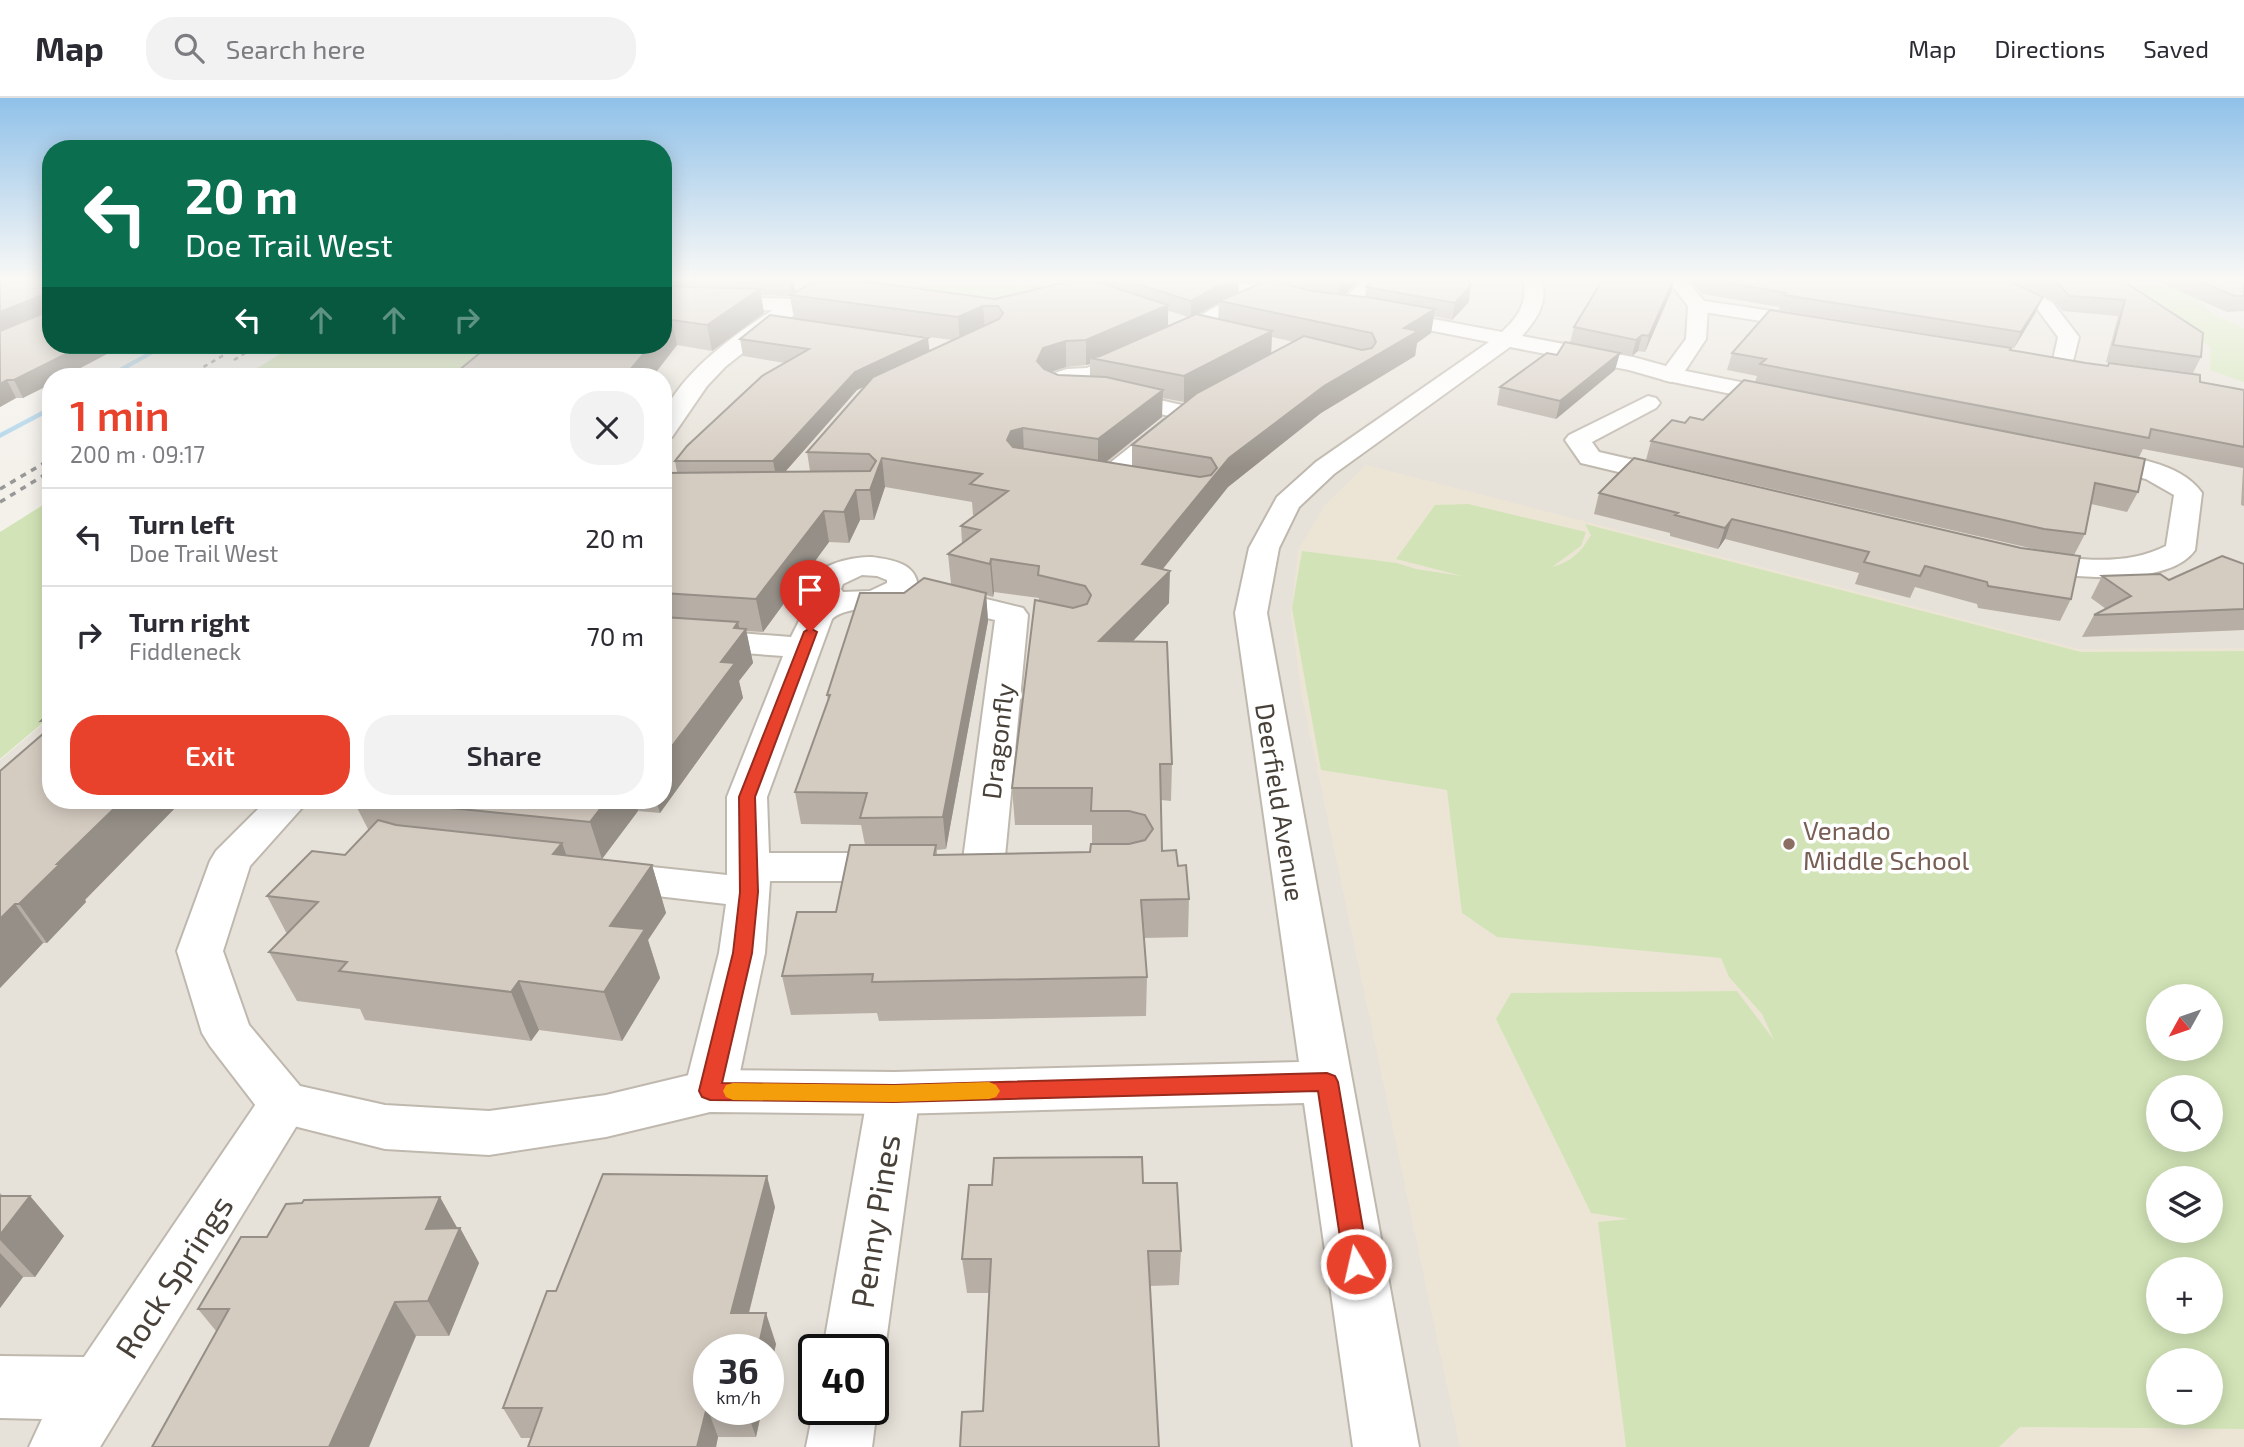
<!DOCTYPE html>
<html lang="en">
<head>
<meta charset="utf-8">
<style>
  body { margin:0; font-family:"Exo 2",sans-serif; background:#f2f2f3; color:#2b2b33; height:100vh; display:flex; flex-direction:column; font-size:26px; white-space:nowrap }
  * { box-sizing:border-box; margin:0 }
  p { font-size:23px; color:#7c7c81 }
  .icon { flex:none; width:38px; height:38px; fill:none; stroke:currentColor; stroke-width:2; stroke-linecap:round; stroke-linejoin:round }
  .map { position:relative; flex:1; overflow:hidden }
  .drawer { position:absolute; left:42px; top:270px; width:630px; height:441px; display:flex; flex-direction:column; background:#fff; border-radius:28px; box-shadow:0 4px 18px #0003 }
  .drawer>* { flex:none }
  .guide { position:absolute; left:42px; top:42px; width:630px; height:214px; border-radius:28px; box-shadow:0 4px 18px #0003; background:#0b6e4f; color:#fff; overflow:hidden }
  .needle { width:46px; rotate:230deg }
  .tools { position:absolute; left:2146px; top:886px; display:grid; gap:14px }
  .tools a { display:grid; place-items:center; width:77px; height:77px; border-radius:50%; background:#fff; box-shadow:0 4px 18px #0003; font-size:35px }
  .speed { position:absolute; left:693px; top:1236px; display:flex; gap:14px; font-size:35px; font-weight:700; text-align:center }
  .speed>* { display:grid; place-content:center; width:91px; height:91px; border-radius:50%; background:#fff; box-shadow:0 4px 18px #0003; line-height:1 }
  .speed small { font-size:18px; font-weight:400 }
  .speed .limit { border:4px solid #111; border-radius:10px; background:#fff; color:#111 }
  .pin { position:absolute; display:grid; place-items:center; width:60px; height:60px; color:#fff; margin:-72px -30px; border-radius:50% 50% 50% 0; rotate:-45deg; box-shadow:0 0 7px #0007 }
  .pin .icon { rotate:45deg }
  .me { position:absolute; width:77px; margin:-38px; rotate:351deg; stroke-linejoin:round; filter:drop-shadow(0 0 5px #0008) }
  .turn { display:flex; align-items:center; gap:24px; height:147px; padding:0 28px; font-size:32px }
  .turn .icon { width:91px; height:91px; stroke-width:2.5 }
  .turn b { display:block; font-size:49px; line-height:60px }
  .lanes { display:flex; align-items:center; height:66px; padding:0 28px; background:#0003; justify-content:center; gap:35px; direction:ltr }
  .lanes .off { opacity:.35 }
  .round { display:grid; place-items:center; flex:none; width:74px; height:74px; border-radius:28px; background:#f2f2f3 }
  .overview { display:flex; align-items:center; justify-content:space-between; height:119px; padding:0 28px }
  h1 { font-size:42px; font-weight:600; line-height:52px; color:#e8422d }
  .primary-button { display:flex; gap:14px; margin-top:auto; padding:14px 28px }
  .primary-button a { flex:1; height:80px; border-radius:28px; background:#e8422d; color:#fff; font-size:28px; font-weight:600; line-height:80px; text-align:center }
  .primary-button a+a { background:#f2f2f3; color:#2b2b33 }
  ul { padding:0; list-style:none }
  li { display:flex; align-items:center; gap:21px; height:98px; padding:0 28px; border-top:2px solid #e1e1e2 }
  li div { flex:1 }
  li b { display:block; font-size:26px }
  li em { font-style:normal }
  header { display:flex; align-items:center; gap:42px; box-sizing:border-box; height:98px; padding:0 35px; background:#fff; border-bottom:2px solid #e1e1e2 }
  header strong { font-size:33px }
  nav { display:flex; gap:38px; margin-inline-start:auto; font-size:24px }
  .search { width:490px; height:63px; background:#f2f2f3; display:flex; align-items:center; gap:18px; box-sizing:border-box; padding:0 24px; border-radius:28px; color:#7c7c81; font-size:26px }
  .map>svg:first-child { display:block }
</style>
</head>
<body>
<header>
<strong>Map</strong>
<div class="search"><svg class="icon" aria-label="search" viewBox="0 0 24 24"><circle cx="10" cy="10" r="6"/><path d="M15 15l6 6"/></svg>Search here</div>
<nav><a>Map</a><a>Directions</a><a>Saved</a></nav>
</header>
<div class="map">
<svg width="2244" height="1349" viewBox="0 0 2244 1349">
  <rect width="100%" height="100%" fill="#f4f1eb"/>
  <path fill="#e7e2d9" fill-rule="evenodd" d="M663,181H874L854,189L1109,181H2244V1349H0V662L51,619V702H663V278H456L493,247H663ZM2158,898H2210V950H2158ZM2158,989H2210V1041H2158ZM2158,1080H2210V1132H2158ZM2158,1171H2210V1223H2158ZM709,1251H768V1311H709ZM814,1251H873V1311H814ZM2158,1262H2210V1314H2158Z"/>
  <path fill="#ece5d6" fill-rule="evenodd" d="M1366,367L2079,551L2244,550V1349H1460L1301,593L1291,515L1298,453L1325,407ZM2158,898H2210V950H2158ZM2158,989H2210V1041H2158ZM2158,1080H2210V1132H2158ZM2158,1171H2210V1223H2158ZM2158,1262H2210V1314H2158Z"/>
  <path fill="#d2e4b7" fill-rule="evenodd" d="M874,181H1109L1053,207L854,189Z
    M2092,181H2178L2213,216L2244,230V284L2210,272L2211,250L2181,222Z
    M294,247H493L456,278H245Z
    M51,402V618L0,661V434Z
    M1468,406L1586,434L1581,448L1552,469C1571,464 1581,454 1591,437L1585,426L2081,554L2244,553V1331L2020,1329L1999,1349H1626L1598,1124L1629,1121L1591,1115L1496,921L1511,895L1737,893L1774,942L1762,916L1729,879L1721,860L1497,839L1462,815L1447,692L1321,672L1292,510L1302,453L1397,465L1416,471L1462,478L1396,461L1435,407ZM2158,898H2210V950H2158ZM2158,989H2210V1041H2158ZM2158,1080H2210V1132H2158ZM2158,1171H2210V1223H2158ZM2158,1262H2210V1314H2158Z"/>
  <g fill="none" stroke-linecap="round" stroke-linejoin="round">
    <path fill="#add4eb" fill-rule="evenodd" d="M161,247H169L114,278H105Z
      M51,308V313L0,340V335Z"/>
    <defs>
      <path id="minor" d="M1365,181H1384L1348,218H1334L1331,214L1334,210Z
        M1980,181H2003L2052,204L2079,239L2071,271H2055L2052,266L2058,239L2038,212L1982,185Z
        M1265,191L1272,193L1275,197L1272,201C1213,223 1160,256 1101,280C1089,284 1076,282 1064,287L1098,288L1195,310L1199,315L1195,320L1187,322L1098,302H1067L1044,295L1041,290L1045,278L1067,271L1087,270L1186,226L1215,209Z
        M663,197L799,201L809,207L799,213L663,209Z
        M1698,202L1818,220L1825,222L1828,226L1825,230L1818,232L1691,212L1688,208Z
        M1671,270L1785,293L1793,295L1797,300L1793,305L1785,307L1663,282L1660,277L1663,272Z
        M1648,298L1656,300L1660,305L1656,310L1592,344L1599,354L1686,374L1690,380L1686,386L1677,388L1581,365L1565,342L1569,337Z
        M1173,320L1182,322L1185,327L1182,332L1114,388L1105,390L1096,388L1092,382L1096,376L1164,322Z
        M2092,352C2127,359 2180,363 2202,395L2195,452C2167,492 2056,479 2014,468L2010,462L2014,456L2025,453C2072,461 2122,470 2166,448L2174,397L2146,381L2083,365L2079,360L2083,355Z
        M872,459C893,462 916,465 918,489C897,520 854,502 832,521L767,699L769,755H896L911,759L917,769L911,779L896,783H770L765,855L736,993L728,1008L710,1014L692,1008L684,993L719,855L726,806L605,792L590,788L584,778L590,768L605,764L727,777V699L783,558L663,549V529L791,539L802,517L816,502L809,493C810,466 852,459 872,459ZM862,477L877,478L887,482V485L870,493L843,494L841,491L843,486Z
        M937,489L1023,510L1028,517L1004,769L998,779L983,783L968,779L962,769L995,522L926,505L921,498L926,491Z
        M894,974L912,980L920,995L885,1251L873,1273V1251H823L868,995L876,980Z
        M284,985L302,991L310,1006L100,1349H29L42,1321L0,1320V1258L84,1259L266,991Z
        M873,1302L877,1311L872,1349H806L814,1309L873,1311Z"/>
      <path id="tertiary" d="M831,181H855L778,227L725,269L707,288L672,339L663,341C663,333 661,322 664,315C689,260 778,205 831,181Z
        M1198,181H1228L1303,200L1306,204L1296,210L1200,185Z
        M1523,181H1541C1549,204 1537,221 1522,238L1633,259L1666,268L1686,241L1688,208L1667,181H1686L1708,208L1706,241L1679,282L1671,284L1629,272L1510,249L1334,376L1299,409L1279,450L1267,515L1419,1349H1353L1304,1005L894,1016L710,1014L606,1039L489,1057L385,1051L266,1021L210,948L202,935L177,853L210,763L216,753L267,702H309L250,768L223,853L249,927L300,988L385,1007L489,1013L606,997L710,972L894,974L1299,964L1235,515L1249,450L1277,399L1316,364L1489,244L1373,221L1370,217L1373,213L1380,211L1502,234C1519,218 1528,205 1523,181Z"/>
    </defs>
    <use href="#minor" stroke="#bfb8ae" stroke-width="4"/>
    <use href="#tertiary" stroke="#bfb8ae" stroke-width="4"/>
    <use href="#minor" fill="#fff" fill-rule="evenodd"/>
    <use href="#tertiary" fill="#fff" fill-rule="evenodd"/>
    <path stroke="#989898" stroke-width="2.5" stroke-dasharray="4.5 4.5" stroke-linecap="butt" d="M234,262L258,247
      M188,278L241,247"/>
    <path stroke="#989898" stroke-width="3.5" stroke-dasharray="6 6" stroke-linecap="butt" d="M0,391L51,361
      M0,404L51,373"/>
  </g>
  <path fill="#b7afa6" fill-rule="evenodd" d="M0,181H51V247H124L65,278H51L23,300H16L0,309Z
    M663,181H793L795,194L995,201L1092,181H1361L1344,197L1365,199L1366,189L1469,204L1452,222L1434,218L1431,235L1417,245L1415,258L1321,315L1228,389L1163,471L1169,505L1132,544L1172,666L1171,703L1161,702L1162,753L1178,768L1189,801L1188,839L1144,840L1147,879L1146,918L879,923L877,915L791,917L782,878L836,814L865,747L861,727L801,726L795,694L828,603L827,597L904,495L951,486L948,456L962,446L961,428L975,417H973L972,404L885,389L874,422H860L849,445L829,444L763,534L746,533L753,565L739,583L743,600L660,715L638,713L602,761L567,757L652,767L666,815L648,842L660,880L622,943L539,932L531,943L365,922L360,911L297,903L269,854L287,836L267,798L345,757L369,733L353,702H663V375L677,374L675,363L785,265L743,258L740,241L930,253L952,242L794,221L790,198L761,197L764,215L712,253L677,247L653,278H452L663,247ZM1239,182L1258,187L1238,195ZM1219,205L1218,221L1198,216L1214,207ZM1168,213L1173,214L1188,219L1168,228ZM1272,239L1294,244L1271,256ZM1090,266V278L1058,277L1050,274L1066,269L1086,267ZM866,288L807,354L810,373L785,374L857,292ZM1162,300L1184,304L1190,301L1132,347V368L1107,364L1162,319ZM994,494L1039,500L1012,690L1015,727H1092V746L1090,754L937,757V752L946,751L988,523L986,497L993,499Z
    M1688,181H2004L2036,214L2014,250L1779,212L1780,209L1702,196Z
    M2008,181H2120L2201,259L2193,275L2106,264L2118,218L2063,213L2053,202Z
    M2152,181H2244V213L2227,214Z
    M1672,192L1645,254L1638,253L1632,258L1619,256L1615,272L1556,321L1497,307L1500,289L1557,257L1570,245L1574,229Z
    M2010,252L2244,292V408L2241,407L2243,370L2143,351L2139,359L1755,284L1757,278L1727,272L1732,255Z
    M1744,282L2138,394L2127,414L2091,406L2085,436L2074,457L2034,451L1646,362L1651,343L1685,325L1703,322Z
    M1634,360L2071,501L2060,523L1978,510L1977,506L1915,489L1910,500L1855,486L1859,475L1725,441L1718,451L1670,438V435L1594,416L1599,395Z
    M2244,466V532L2082,539L2094,517L2106,511L2091,500L2102,478L2169,482Z
    M51,614V702L86,804L47,845H43L0,890L47,632L41,623Z
    M1143,1085L1181,1153L1179,1187L1150,1188L983,1313L989,1195H967L962,1161Z
    M0,1095L3,1098H30L64,1138L35,1179H23L0,1210Z
    M775,1109L749,1215L776,1246L768,1281V1251H709V1311H762L756,1339H718L716,1349H528L531,1340H521L503,1310L556,1193Z
    M460,1130L479,1165L449,1238H416L216,1233L198,1211L267,1139Z"/>
  <path fill="#958f87" d="M789,181H793L796,196L792,197Z
    M1239,181L1238,198L1219,203V205L1191,220V203L1214,190Z
    M1345,181H1361L1338,203L1340,186Z
    M1674,181L1672,192L1645,254L1649,238Z
    M1471,187L1469,204L1452,222L1455,205Z
    M760,191L764,215L712,253L707,227Z
    M42,197L50,213L0,234V214Z
    M2043,199L2036,214L2014,250L2021,234Z
    M1168,207V231L1100,262L1090,260V266L1086,267V242Z
    M983,208L985,232L960,243L958,219Z
    M1435,211L1431,235L1417,245L1415,258L1321,315L1228,389L1141,498L1142,466L1229,360L1324,288L1404,230Z
    M672,222L677,247L653,278H625L651,247H663V233Z
    M1272,233L1271,257L1184,304V278Z
    M1642,237L1638,253L1632,258L1636,242Z
    M928,240L930,257L857,292L777,383L773,363L855,274Z
    M1066,243V269L1044,276L1037,263L1043,250Z
    M84,247H124L65,278H51V286L23,300L14,282Z
    M1620,255L1615,272L1556,321L1560,303Z
    M7,282L16,300L0,309V286Z
    M1163,292L1162,319L1098,370V341Z
    M1023,330L1024,358L1013,362L1007,342L1011,333Z
    M882,360L885,389L874,422L870,392Z
    M856,392L860,422L849,445L844,414Z
    M824,413L829,444L763,534L756,501Z
    M1732,421L1725,441L1718,451L1725,430Z
    M991,461L994,494L993,499L990,466Z
    M1170,473L1169,505L1100,578L1099,543Z
    M986,495L988,523L946,751L943,719Z
    M738,524L741,537L746,531L753,565L739,583L743,600L660,715L656,702H663V660L721,564L734,530Z
    M123,702H183L85,802L86,804L47,845L19,806L57,766Z
    M607,702H635L638,713L602,761L590,724Z
    M562,745L579,792L553,756Z
    M652,767L666,815L648,842L660,880L622,943L604,894L610,828Z
    M15,806L43,845L0,890V821Z
    M519,883L539,932L531,943L511,894Z
    M767,1078L775,1109L741,1246L731,1215Z
    M30,1098L64,1138L35,1179L0,1142V1137Z
    M440,1099L459,1133L460,1130L479,1165L449,1238L428,1203L426,1131Z
    M0,1155L23,1179L0,1210Z
    M395,1204L416,1238L369,1349H329Z
    M766,1215L776,1246L768,1281V1251H758Z
    M707,1309L718,1339L716,1349H697Z
    M746,1311H762L756,1339Z"/>
  <path fill="#d5ccc1" stroke="#958f87" stroke-width="2" d="M0,181H51V247H84L14,282H7L0,286V233L44,215L45,198L42,197L0,214Z
    M819,181H847L995,201L1078,181H1089L1168,207L1086,242L1066,243L1043,250L1037,263L1044,271L1058,277L1106,279L1163,292L1098,341L1023,330L1011,333L1007,342L1013,349L1200,379L1211,377L1217,370L1211,360L1132,347L1197,295L1304,238L1362,252L1372,250L1376,244L1372,235L1219,203L1269,182L1311,193L1373,200L1435,211L1404,230L1418,233L1324,288L1229,360L1142,466L1170,473L1099,543L1167,544L1172,666H1160L1162,753L1176,752L1178,768L1186,767L1189,801L1141,802L1147,879L872,884L873,876L782,878L797,814H836L850,747H936L934,757L1090,754L1091,746H1129L1145,742L1153,731L1145,717L1129,713H1091L1092,690H1012L1035,502L1073,510L1087,506L1091,497L1085,488L1038,477L1039,468L991,461L990,466L948,456L980,432L961,428L1008,393L970,386L982,376L882,360L870,392H856L844,414L824,413L756,501L663,495V375L870,373L876,363L869,356L807,354L873,279L999,221L1003,215L998,208H983L958,219L790,197Z
    M1121,181H1239L1214,190L1191,203Z
    M1303,181H1345L1340,186Z
    M1374,181H1469L1471,187L1455,205L1366,189Z
    M1603,181H1674L1649,238L1642,237L1636,242L1574,229Z
    M1705,181H2004L2043,199L2021,234L1784,197L1786,195Z
    M2046,181H2120L2203,235L2201,259L2113,247L2125,202L2069,198L2060,187Z
    M2193,181H2244V198H2235Z
    M663,188L760,191L707,227L672,222L663,233Z
    M1770,212L2011,250L2010,252L2086,265L2108,268L2109,265L2200,277V284L2244,292V349L2151,331L2149,340L1760,266L1766,261L1732,255Z
    M1196,216L1272,233L1184,278L1090,260L1100,258Z
    M770,217L928,240L855,274L773,363H675L687,348L762,278L809,251L740,241Z
    M1565,244L1620,255L1560,303L1500,289L1547,255L1557,257Z
    M493,247H651L625,278H452L481,254Z
    M1744,282L2145,361L2138,394L2095,385L2085,436L2044,431L1651,343L1672,322L1685,325L1690,319L1703,322Z
    M1634,360L2021,450L2080,458L2071,501L1988,488L1987,484L1925,468L1920,478L1864,464L1869,454L1732,421L1725,430L1675,417L1678,415L1599,395Z
    M2222,458L2244,466V511L2094,517L2131,498L2102,478L2160,476L2169,482Z
    M924,480L986,495L943,719L860,720L867,695L795,694L830,597H827L860,495H904Z
    M663,519L738,524L734,530L746,531L721,564L735,565L663,660Z
    M51,614V622L41,623Z
    M51,629V702H123L57,766H60L19,806H15L0,821V673Z
    M371,702H607L590,724Z
    M378,722L396,727L562,745L553,756L652,767L610,828L645,831L604,894L519,883L511,894L339,873L347,864L269,854L318,804L267,798L312,753L345,757Z
    M1142,1059L1143,1085H1177L1181,1153H1148L1159,1349H960L962,1314L983,1313L991,1161H962L969,1087H992L994,1060Z
    M603,1076L767,1078L731,1215H766L758,1251H709V1309H707L697,1349H528L542,1310H503L547,1193H556Z
    M0,1098H30L0,1137Z
    M440,1099L426,1131L460,1130L428,1203L395,1204L329,1349H152L229,1211H198L241,1139H267L286,1106L302,1105L304,1102Z"/>
  <linearGradient id="sky" x2="0" y2="1"><stop stop-color="#90c1e9"/><stop offset="0.49" stop-color="#faf9f6"/><stop offset="1" stop-color="#faf9f6" stop-opacity="0"/></linearGradient>
  <rect width="2244" height="370" fill="url(#sky)"/>
  <path fill="#e8422d" stroke="#972b1d" stroke-width="2" d="M810,530L817,534L755,699L758,794L752,855L722,985L894,987L1327,975L1335,978L1338,984L1369,1166L1365,1174L1356,1177L1348,1174L1344,1166L1318,993L894,1004L710,1002L702,999L699,993L733,855L740,794L739,699L804,534Z"/>
  <path fill="#f59e0b" d="M989,984L996,987L1000,993L996,999L989,1001L894,1004L733,1002L726,999L723,993L726,987L733,985L894,987Z"/>
  <circle fill="#8d6e63" stroke="#fff" stroke-width="2.5" cx="1789" cy="746" r="7"/>
  <g text-anchor="middle" dominant-baseline="central" stroke-width="7" stroke-linejoin="round" paint-order="stroke">
    <g font-size="26" fill="#484139" stroke="#fff">
      <text transform="translate(997 643) rotate(-83)">Dragonfly</text>
      <text transform="translate(1281 704) rotate(81)">Deerfield Avenue</text>
    </g>
    <g font-size="26" fill="#785e54" stroke="#fff" text-anchor="start">
      <text x="1803" y="731">Venado<tspan x="1803" dy="30">Middle School</tspan></text>
    </g>
    <g font-size="32" fill="#484139" stroke="#fff">
      <text transform="translate(874 1123) rotate(-81)">Penny Pines</text>
      <text transform="translate(173 1178) rotate(-57)">Rock Springs</text>
    </g>
  </g>
</svg>
<div class="tools">
<a><svg class="needle" viewBox="-14 -14 28 28"><path d="M0-13l5 13h-10z" fill="#e53935"/><path d="M0 13l5-13h-10z" fill="#7c7c81"/></svg></a>
<a><svg class="icon" aria-label="search" viewBox="0 0 24 24"><circle cx="10" cy="10" r="6"/><path d="M15 15l6 6"/></svg></a>
<a><svg class="icon" aria-label="layers" viewBox="0 0 24 24"><path d="M12 4l9 5-9 5-9-5zM3 14l9 5 9-5"/></svg></a>
<a>+</a>
<a>−</a>
</div>
<div class="speed"><div>36<small>km/h</small></div><div class="limit">40</div></div>
<div class="pin" style="left:810px;top:534px;background:#d93025"><svg class="icon" aria-label="arrive" viewBox="0 0 24 24"><path d="M6 21V4h12l-3 4 3 4H6"/></svg></div>
<svg class="me" style="left:1356px;top:1166px" viewBox="-20 -20 40 40"><circle r="17" fill="#e8422d" stroke="#fff" stroke-width="3"/><path d="M0-11L8 9 0 5-8 9z" fill="#fff"/></svg>
<div class="guide">
<div class="turn"><svg class="icon" aria-label="left" viewBox="0 0 24 24"><path d="M17 20v-9H6M10 6l-5 5 5 5"/></svg><div><b>20 m</b>Doe Trail West</div></div>
<div class="lanes"><svg class="icon" aria-label="left" viewBox="0 0 24 24"><path d="M17 20v-9H6M10 6l-5 5 5 5"/></svg><svg class="icon off" aria-label="ahead" viewBox="0 0 24 24"><path d="M12 20V5M6 11l6-6 6 6"/></svg><svg class="icon off" aria-label="ahead" viewBox="0 0 24 24"><path d="M12 20V5M6 11l6-6 6 6"/></svg><svg class="icon off" aria-label="right" viewBox="0 0 24 24"><path d="M7 20v-9h11M14 6l5 5-5 5"/></svg></div>
</div>
<section class="drawer">
<div class="overview"><div><h1>1 min</h1><p>200 m · 09:17</p></div><a class="round"><svg class="icon" aria-label="close" viewBox="0 0 24 24"><path d="M6 6l12 12M18 6L6 18"/></svg></a></div>
<ul>
<li><svg class="icon" aria-label="left" viewBox="0 0 24 24"><path d="M17 20v-9H6M10 6l-5 5 5 5"/></svg><div><b>Turn left</b><p>Doe Trail West</p></div><em>20 m</em></li>
<li><svg class="icon" aria-label="right" viewBox="0 0 24 24"><path d="M7 20v-9h11M14 6l5 5-5 5"/></svg><div><b>Turn right</b><p>Fiddleneck</p></div><em>70 m</em></li>
</ul>
<div class="primary-button"><a>Exit</a><a>Share</a></div>
</section>
</div>
</body>
</html>
